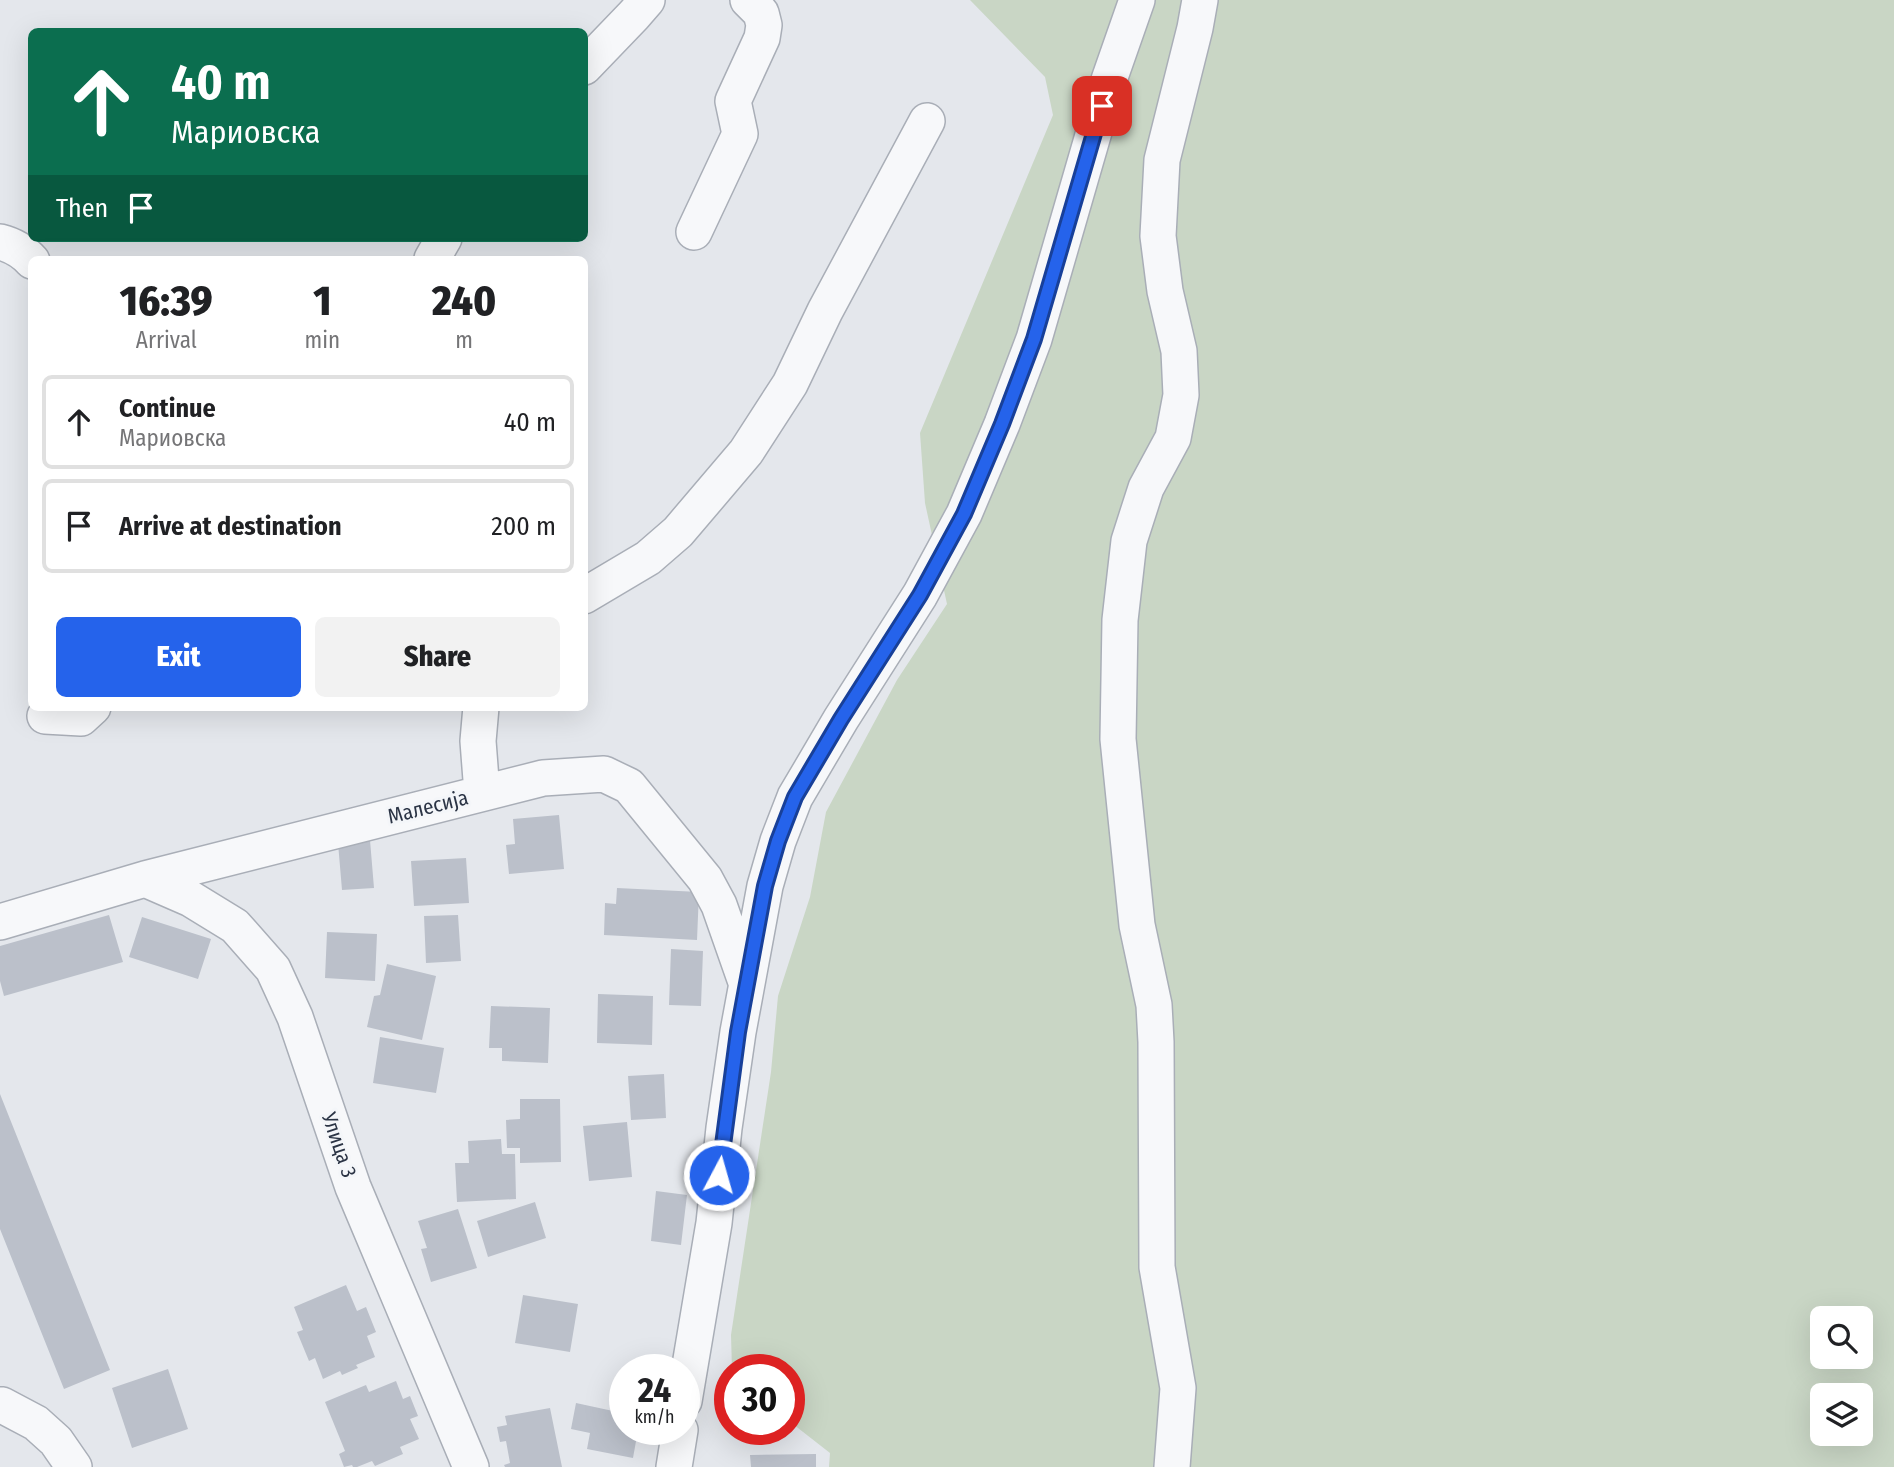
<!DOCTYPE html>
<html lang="en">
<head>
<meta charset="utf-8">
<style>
  body { margin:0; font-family:"Fira Sans Condensed",sans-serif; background:#f2f2f2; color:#202124; height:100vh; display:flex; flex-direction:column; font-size:26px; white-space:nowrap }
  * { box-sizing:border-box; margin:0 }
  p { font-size:23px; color:#757577 }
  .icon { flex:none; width:38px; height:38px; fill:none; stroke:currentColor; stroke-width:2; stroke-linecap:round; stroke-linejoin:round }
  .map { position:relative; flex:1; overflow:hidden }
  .sheet { position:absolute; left:28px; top:256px; width:560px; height:455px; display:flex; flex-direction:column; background:#fff; border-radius:10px; box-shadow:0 7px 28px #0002 }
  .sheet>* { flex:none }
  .banner { position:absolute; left:28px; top:28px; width:560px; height:214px; border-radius:10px; box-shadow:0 7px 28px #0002; background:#0b6e4f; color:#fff; overflow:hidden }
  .controls { position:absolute; left:1810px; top:1306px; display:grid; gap:14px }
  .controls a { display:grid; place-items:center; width:63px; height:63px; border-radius:10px; background:#fff; box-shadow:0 7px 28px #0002; font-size:35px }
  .speed { position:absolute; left:609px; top:1354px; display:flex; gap:14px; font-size:35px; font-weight:700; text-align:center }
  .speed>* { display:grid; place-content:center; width:91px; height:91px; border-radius:50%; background:#fff; box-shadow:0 7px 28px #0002; line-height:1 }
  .speed small { font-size:18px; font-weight:400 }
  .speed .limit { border:10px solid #d22; background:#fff; color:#111 }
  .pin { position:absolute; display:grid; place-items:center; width:60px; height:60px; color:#fff; margin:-30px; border-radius:14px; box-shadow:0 4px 10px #0006 }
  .me { position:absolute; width:77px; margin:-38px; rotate:6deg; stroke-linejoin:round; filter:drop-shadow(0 0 5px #0008) }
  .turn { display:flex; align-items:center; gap:24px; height:147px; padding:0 28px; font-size:32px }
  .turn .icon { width:91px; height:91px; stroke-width:2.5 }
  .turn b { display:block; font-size:49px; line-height:60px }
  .then { display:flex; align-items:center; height:66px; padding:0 28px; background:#0003; gap:14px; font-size:26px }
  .eta { display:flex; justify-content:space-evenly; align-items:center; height:119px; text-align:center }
  .eta b { font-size:42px; font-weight:800; line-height:49px }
  .button { display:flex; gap:14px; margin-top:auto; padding:14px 28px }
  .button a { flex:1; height:80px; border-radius:10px; background:#2563eb; color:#fff; font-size:28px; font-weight:800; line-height:80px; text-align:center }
  .button a+a { background:#f2f2f2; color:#202124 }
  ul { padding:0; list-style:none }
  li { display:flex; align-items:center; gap:21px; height:94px; margin:0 14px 10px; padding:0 14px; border:4px solid #e0e0e0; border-radius:10px }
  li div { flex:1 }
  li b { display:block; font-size:26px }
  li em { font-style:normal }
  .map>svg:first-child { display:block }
</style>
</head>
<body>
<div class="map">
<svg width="1894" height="1467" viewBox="0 0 1894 1467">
  <rect width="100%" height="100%" fill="#e4e7ec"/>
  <path fill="#c9d6c5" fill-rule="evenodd" d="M970,0H1894V1467H829L830,1453L789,1421V1370H732L731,1335L771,1072L778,996L810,897L826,812L897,680L947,604L925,503L920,433L1053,115L1045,77ZM1822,1318H1860V1356H1822ZM1822,1395H1860V1433H1822Z"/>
  <path fill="#bbc0ca" d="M559,815L564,869L509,874L506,845L515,844L513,819Z
    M370,840L374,888L342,890L338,843Z
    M466,858L469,903L414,906L411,861Z
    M617,888L699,892L697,940L604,935L605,903L616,904Z
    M109,915L123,962L4,996L0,981V946Z
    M458,915L461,961L426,963L424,916Z
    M142,917L211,939L198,979L129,957Z
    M327,932L377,934L375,981L325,978Z
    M671,949L703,951L701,1006L669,1005Z
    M387,964L436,976L422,1040L367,1027L374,996L380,995Z
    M598,994L653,996L652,1045L597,1043Z
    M491,1006L550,1008L548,1063L502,1061V1048H489Z
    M380,1037L444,1048L436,1093L373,1083Z
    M664,1074L666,1118L631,1120L628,1076Z
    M0,1094L110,1370L64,1389L0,1229Z
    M520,1099H560L561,1162L520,1163V1148H507L506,1120L520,1119Z
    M627,1122L632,1177L589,1181L583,1126Z
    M501,1139L502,1154H515L516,1199L457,1202L455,1163H469L468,1141Z
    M656,1191L687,1195L681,1245L651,1241Z
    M535,1202L546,1238L488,1257L477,1221Z
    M458,1209L477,1268L431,1282L421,1249L427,1248L418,1221Z
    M346,1285L357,1311L366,1307L376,1332L367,1336L375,1357L356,1365L358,1368L342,1375L340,1371L323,1379L315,1358L309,1361L297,1332L303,1330L294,1307Z
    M523,1295L578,1304L570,1352L515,1343Z
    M168,1369L188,1429L132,1448L112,1388Z
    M396,1381L403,1399L410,1396L418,1416L410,1419L419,1439L400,1447L403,1454L375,1466L372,1461L357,1467H353L352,1465L344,1467L339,1454L345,1451L325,1402L366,1385L369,1392Z
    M619,1386L625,1387V1430H638L633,1458L587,1449L590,1433L571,1429L576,1403L613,1411Z
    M550,1408L562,1467H505L504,1465L510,1463L506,1441L500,1442L497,1427L507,1425L505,1416Z
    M816,1454V1467H751L750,1455Z"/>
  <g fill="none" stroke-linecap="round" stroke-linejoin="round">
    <defs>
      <path id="minor" d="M584,67L634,15L647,0
        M694,232L740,134L733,101L762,38L764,25L761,13L748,0
        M0,242C12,245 23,251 32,261
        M432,259L444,238
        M584,596L648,558L678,532L746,452L790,384L825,311L927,121
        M481,707L478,741L482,793
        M45,716L81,718L93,707
        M145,879L191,899L235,926L273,969L295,1017L353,1187L471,1467
        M0,922L145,879L543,778L604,774L629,786L705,879L719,905L746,982
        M684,1401L714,1223L724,1128L738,1032L765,886L778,841L795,797L841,719L920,595L964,514L1002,424L1034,339L1109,80L1137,0
        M2,1405L36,1423L56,1441L74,1467
        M674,1467L680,1430
        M1172,1467L1178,1388L1157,1267L1156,1042L1154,1005L1137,925L1118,739L1120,620L1129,541L1146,488L1173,438L1181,395L1179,351L1165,291L1158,236L1162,160L1195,28L1200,0"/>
    </defs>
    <use href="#minor" stroke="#a9aeb7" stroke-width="38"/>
    <use href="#minor" stroke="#f7f8fa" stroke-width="35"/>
  </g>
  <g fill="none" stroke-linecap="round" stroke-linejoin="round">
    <defs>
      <path id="route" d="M719,1175L738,1032L765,886L778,841L795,797L841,719L920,595L964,514L1002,424L1034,339L1102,106"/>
    </defs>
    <use href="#route" stroke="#184099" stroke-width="18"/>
    <use href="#route" stroke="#2563eb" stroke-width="12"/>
  </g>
  <g text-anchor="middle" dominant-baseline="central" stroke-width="6" stroke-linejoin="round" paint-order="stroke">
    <g font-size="21" fill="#2b3445" stroke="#f4f6f9">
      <text transform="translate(428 807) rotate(-14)">Малесија</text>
      <text transform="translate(339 1145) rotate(71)">Улица 3</text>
    </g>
  </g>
</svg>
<div class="controls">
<a><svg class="icon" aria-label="search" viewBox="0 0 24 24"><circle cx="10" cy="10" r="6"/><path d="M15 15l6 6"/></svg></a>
<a><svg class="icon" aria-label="layers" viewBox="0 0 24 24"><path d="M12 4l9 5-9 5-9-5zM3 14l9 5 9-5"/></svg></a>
</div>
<div class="speed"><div>24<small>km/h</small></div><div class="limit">30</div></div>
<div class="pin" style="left:1102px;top:106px;background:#d93025"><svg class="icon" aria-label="arrive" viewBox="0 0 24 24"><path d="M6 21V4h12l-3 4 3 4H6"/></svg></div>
<svg class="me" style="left:719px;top:1175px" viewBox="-20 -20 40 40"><circle r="17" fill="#2563eb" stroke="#fff" stroke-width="3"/><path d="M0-11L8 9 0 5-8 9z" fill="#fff"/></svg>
<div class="banner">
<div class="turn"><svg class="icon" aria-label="ahead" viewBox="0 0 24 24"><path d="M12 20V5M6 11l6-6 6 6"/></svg><div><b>40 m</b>Мариовска</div></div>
<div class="then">Then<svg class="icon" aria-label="arrive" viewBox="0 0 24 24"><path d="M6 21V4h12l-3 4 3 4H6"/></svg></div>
</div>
<section class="sheet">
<div class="eta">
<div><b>16:39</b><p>Arrival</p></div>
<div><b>1</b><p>min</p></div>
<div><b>240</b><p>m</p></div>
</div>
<ul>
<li><svg class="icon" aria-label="ahead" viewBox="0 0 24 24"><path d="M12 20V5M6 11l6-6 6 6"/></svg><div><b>Continue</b><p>Мариовска</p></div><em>40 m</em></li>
<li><svg class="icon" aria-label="arrive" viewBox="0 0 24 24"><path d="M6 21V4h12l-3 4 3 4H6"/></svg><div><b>Arrive at destination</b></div><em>200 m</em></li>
</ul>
<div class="button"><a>Exit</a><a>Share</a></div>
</section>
</div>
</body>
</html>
